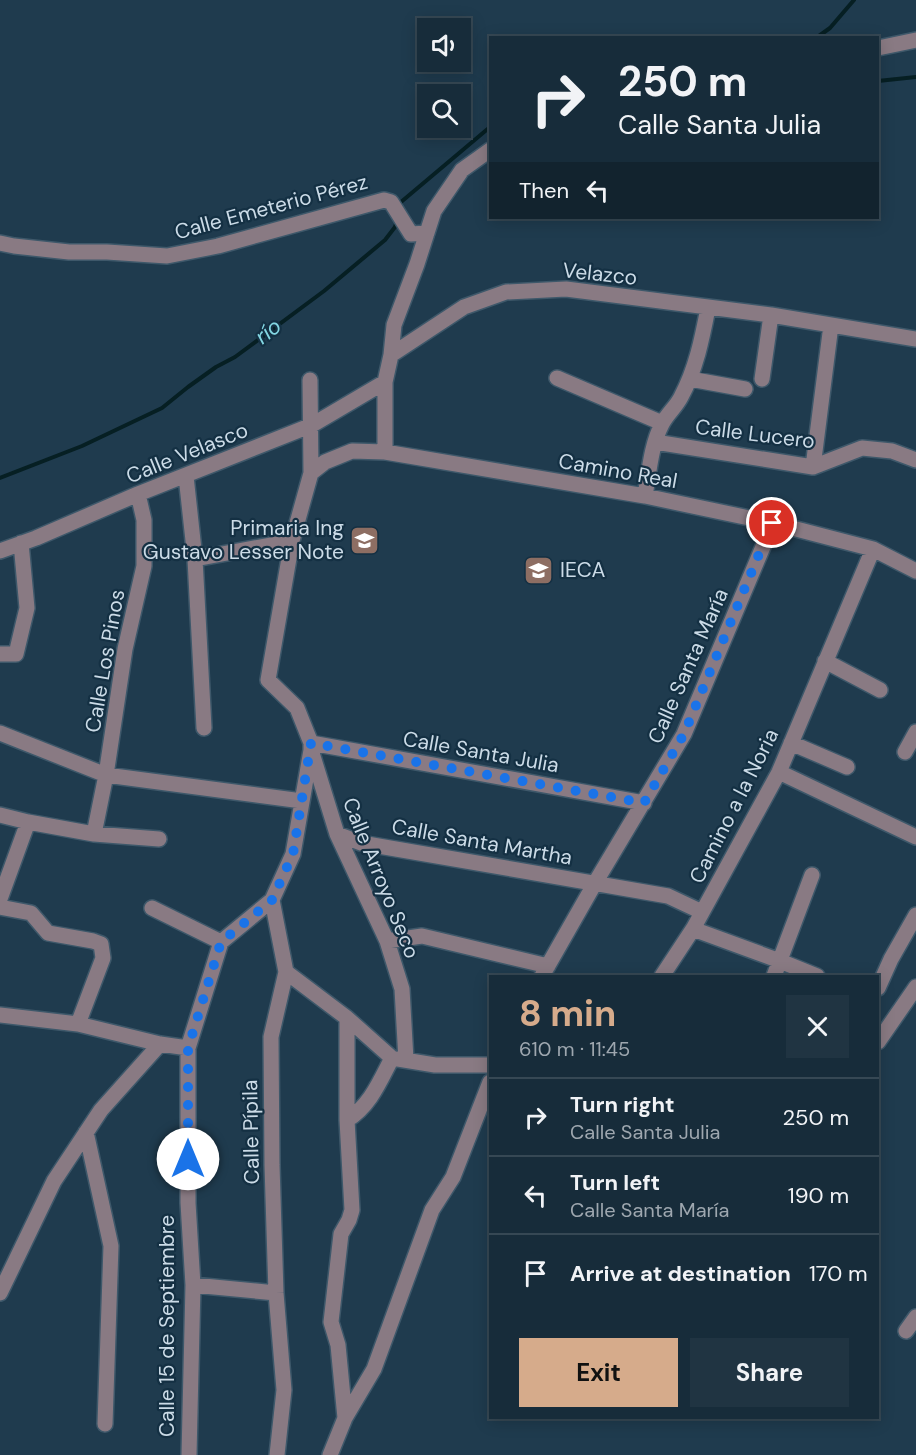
<!DOCTYPE html>
<html lang="en">
<head>
<meta charset="utf-8">
<style>
  body { margin:0; font-family:"DM Sans",sans-serif; background:#203442; color:#f1f3f6; height:100vh; display:flex; flex-direction:column; font-size:22px; white-space:nowrap }
  * { box-sizing:border-box; margin:0 }
  p { font-size:20px; color:#9ea7af }
  .icon { flex:none; width:33px; height:33px; fill:none; stroke:currentColor; stroke-width:2; stroke-linecap:round; stroke-linejoin:round }
  .map { position:relative; flex:1; overflow:hidden }
  .drawer { position:absolute; left:489px; top:975px; width:390px; height:444px; display:flex; flex-direction:column; background:#172c3a; border-radius:0px; box-shadow:0 3px 15px #0003,0 0 0 2px #364854 }
  .drawer>* { flex:none }
  .banner { position:absolute; left:489px; top:36px; width:390px; height:183px; border-radius:0px; box-shadow:0 3px 15px #0003,0 0 0 2px #364854; background:#172c3a; color:#f1f3f6; overflow:hidden }
  .tools { position:absolute; left:417px; top:18px; display:grid; gap:12px }
  .tools a { display:grid; place-items:center; width:54px; height:54px; border-radius:0px; background:#172c3a; box-shadow:0 3px 15px #0003,0 0 0 2px #364854; font-size:30px }
  .pin { position:absolute; display:grid; place-items:center; width:51px; height:51px; color:#fff; margin:-26px; border:3px solid #fff; border-radius:50%; box-shadow:0 2px 6px #0007 }
  .me { position:absolute; width:66px; margin:-33px; rotate:0deg; stroke-linejoin:round; filter:drop-shadow(0 0 4px #0008) }
  .turn { display:flex; align-items:center; gap:21px; height:126px; padding:0 30px; font-size:27px }
  .turn .icon { width:78px; height:78px; stroke-width:2.5 }
  .turn b { display:block; font-size:42px; line-height:51px }
  .then { display:flex; align-items:center; height:57px; padding:0 30px; background:#0003; gap:12px; font-size:22px }
  .round { display:grid; place-items:center; flex:none; width:63px; height:63px; border-radius:0px; background:#203442 }
  .headline { display:flex; align-items:center; justify-content:space-between; height:102px; padding:0 30px }
  h1 { font-size:36px; font-weight:700; line-height:45px; color:#d6ab8b }
  .cta { display:flex; gap:12px; margin-top:auto; padding:12px 30px }
  .cta a { flex:1; height:69px; border-radius:0px; background:#d6ab8b; color:#111; font-size:24px; font-weight:700; line-height:69px; text-align:center }
  .cta a+a { background:#203442; color:#f1f3f6 }
  ul { padding:0; list-style:none }
  li { display:flex; align-items:center; gap:18px; height:78px; padding:0 30px; border-top:2px solid #364854 }
  li div { flex:1 }
  li b { display:block; font-size:22px }
  li em { font-style:normal }
  .map>svg:first-child { display:block }
</style>
</head>
<body>
<div class="map">
<svg width="916" height="1455" viewBox="0 0 916 1455">
  <rect width="100%" height="100%" fill="#1f3b4e"/>
  <g fill="none" stroke-linecap="round" stroke-linejoin="round">
    <path stroke="#061f23" stroke-width="4" d="M816,38L830,28L854,0
      M878,81L916,77
      M399,208L401,202L490,127
      M0,478L82,446L162,408L188,387L216,367L235,357L324,291L385,240L395,227L397,221"/>
    <defs>
      <path id="minor" d="M878,48L916,40
        M0,243L14,246L69,252H107L167,256L218,246L384,200L391,202L411,234L427,233
        M391,355L464,307L506,292L566,289L771,315L916,339
        M557,378L662,423
        M690,379L745,389
        M762,379L771,315
        M655,442L813,467L862,448L892,451L916,460
        M385,452V382L391,355L394,325L417,264L434,211L462,170L490,150
        M813,467L831,325
        M311,473L325,462L352,451L385,452L645,496L773,523L873,549L916,571
        M186,476L195,559L204,728
        M645,496C649,473 651,445 662,424C667,414 676,407 681,397C696,369 702,339 708,308
        M0,551L36,538L138,494L312,425L385,382
        M195,559L292,541
        M0,654H16L27,608L21,543
        M825,661L880,690
        M0,733L106,775L302,801
        M311,743L644,803
        M791,743L847,767
        M905,752L916,732
        M312,753L337,834L387,941L402,989L406,1060
        M779,772L916,837
        M0,815L28,822L94,834L159,839
        M94,834L106,775L125,649L144,566V520L138,494
        M337,834L361,843L668,896L702,912
        M0,899L28,822
        M272,900L286,972L347,1018L392,1058
        M0,907L31,913L48,933L93,941L101,944L103,958L78,1024
        M152,908L221,942
        M693,929L780,961L817,976
        M387,941L422,936L548,966
        M542,976L595,883L684,734L773,523
        M662,976L693,929L779,772L873,549
        M774,976L812,875
        M878,988L891,959L916,915
        M0,1015L78,1024L160,1044L188,1048
        M878,1042L916,987
        M398,1059L435,1065H490
        M347,1120C370,1106 380,1081 392,1058
        M86,1132L111,1246L105,1424
        M193,1285L276,1293
        M0,1293L54,1181L101,1110L160,1044
        M906,1331L916,1317
        M345,1418L338,1345L331,1322L341,1234L349,1220L352,1210L347,1120V1018
        M189,1455L193,1285L188,1203V1048L221,942L272,900L293,854L311,750V743L297,708L268,680L292,541L311,473L310,380
        M277,1455L284,1390L276,1293L272,1165L271,1037L286,972
        M330,1455L345,1418L374,1369L432,1210L453,1177L490,1082"/>
    </defs>
    <use href="#minor" stroke="#3e586a" stroke-width="18"/>
    <use href="#minor" stroke="#897a83" stroke-width="15"/>
  </g>
  <g fill="none" stroke-linecap="round" stroke-linejoin="round">
    <path stroke="#1a73e8" stroke-width="10" stroke-dasharray="0 18" d="M188,1159V1048L221,942L272,900L293,854L311,743L644,803L684,734L772,523"/>
  </g>
  <defs>
    <symbol id="school-square" viewBox="-11 -11 22 22"><rect x="-9" y="-9" width="18" height="18" rx="4" fill="#8d6e63" stroke="#143043"/><path d="M0-5L7-2L0 1L-7-2ZM-4 1L0 2.5L4 1V4Q0 6-4 4Z" fill="#fff"/></symbol>
    <symbol id="university-square" viewBox="-11 -11 22 22"><rect x="-9" y="-9" width="18" height="18" rx="4" fill="#8d6e63" stroke="#143043"/><path d="M0-5L7-2L0 1L-7-2ZM-4 1L0 2.5L4 1V4Q0 6-4 4Z" fill="#fff"/></symbol>
  </defs>
  <g fill-rule="evenodd">
    <use href="#school-square" x="348" y="524" width="33" height="33"/>
    <use href="#university-square" x="522" y="554" width="33" height="33"/>
  </g>
  <g text-anchor="middle" dominant-baseline="central" stroke-width="4.5" stroke-linejoin="round" paint-order="stroke">
    <g font-size="21" fill="#cbdbe7" stroke="#143043">
      <text transform="translate(271 207) rotate(-15)">Calle Emeterio Pérez</text>
      <text transform="translate(600 274) rotate(6)">Velazco</text>
      <text transform="translate(755 434) rotate(7)">Calle Lucero</text>
      <text transform="translate(187 453) rotate(-22)">Calle Velasco</text>
      <text transform="translate(618 471) rotate(10)">Camino Real</text>
      <text transform="translate(105 661) rotate(-80)">Calle Los Pinos</text>
      <text transform="translate(688 666) rotate(-66)">Calle Santa María</text>
      <text transform="translate(481 752) rotate(10)">Calle Santa Julia</text>
      <text transform="translate(734 806) rotate(-63)">Camino a la Noria</text>
      <text transform="translate(482 842) rotate(10)">Calle Santa Martha</text>
      <text transform="translate(381 878) rotate(68)">Calle Arroyo Seco</text>
      <text transform="translate(251 1132) rotate(-91)">Calle Pípila</text>
      <text transform="translate(167 1326) rotate(-90)">Calle 15 de Septiembre</text>
    </g>
    <g font-size="21" fill="#cbdbe7" stroke="#143043" text-anchor="end">
      <text x="344" y="528">Primaria Ing<tspan x="344" dy="24">Gustavo Lesser Note</tspan></text>
      <text x="560" y="570" text-anchor="start">IECA</text>
    </g>
    <g font-size="22" font-style="italic" fill="#83d6e2" stroke="#143043">
      <text transform="translate(268 331) rotate(-38)">río</text>
    </g>
  </g>
</svg>
<div class="tools">
<a><svg class="icon" aria-label="sound" viewBox="0 0 24 24"><path d="M4 9h4l5-4v14l-5-4H4zM17 9q2 3 0 6"/></svg></a>
<a><svg class="icon" aria-label="search" viewBox="0 0 24 24"><circle cx="10" cy="10" r="6"/><path d="M15 15l6 6"/></svg></a>
</div>
<div class="pin" style="left:772px;top:523px;background:#d93025"><svg class="icon" aria-label="arrive" viewBox="0 0 24 24"><path d="M6 21V4h12l-3 4 3 4H6"/></svg></div>
<svg class="me" style="left:188px;top:1159px" viewBox="-20 -20 40 40"><circle r="19" fill="#fff"/><path d="M0-13L10 11 0 6-10 11z" fill="#1a73e8"/></svg>
<div class="banner">
<div class="turn"><svg class="icon" aria-label="right" viewBox="0 0 24 24"><path d="M7 20v-9h11M14 6l5 5-5 5"/></svg><div><b>250 m</b>Calle Santa Julia</div></div>
<div class="then">Then<svg class="icon" aria-label="left" viewBox="0 0 24 24"><path d="M17 20v-9H6M10 6l-5 5 5 5"/></svg></div>
</div>
<section class="drawer">
<div class="headline"><div><h1>8 min</h1><p>610 m · 11:45</p></div><a class="round"><svg class="icon" aria-label="close" viewBox="0 0 24 24"><path d="M6 6l12 12M18 6L6 18"/></svg></a></div>
<ul>
<li><svg class="icon" aria-label="right" viewBox="0 0 24 24"><path d="M7 20v-9h11M14 6l5 5-5 5"/></svg><div><b>Turn right</b><p>Calle Santa Julia</p></div><em>250 m</em></li>
<li><svg class="icon" aria-label="left" viewBox="0 0 24 24"><path d="M17 20v-9H6M10 6l-5 5 5 5"/></svg><div><b>Turn left</b><p>Calle Santa María</p></div><em>190 m</em></li>
<li><svg class="icon" aria-label="arrive" viewBox="0 0 24 24"><path d="M6 21V4h12l-3 4 3 4H6"/></svg><div><b>Arrive at destination</b></div><em>170 m</em></li>
</ul>
<div class="cta"><a>Exit</a><a>Share</a></div>
</section>
</div>
</body>
</html>
